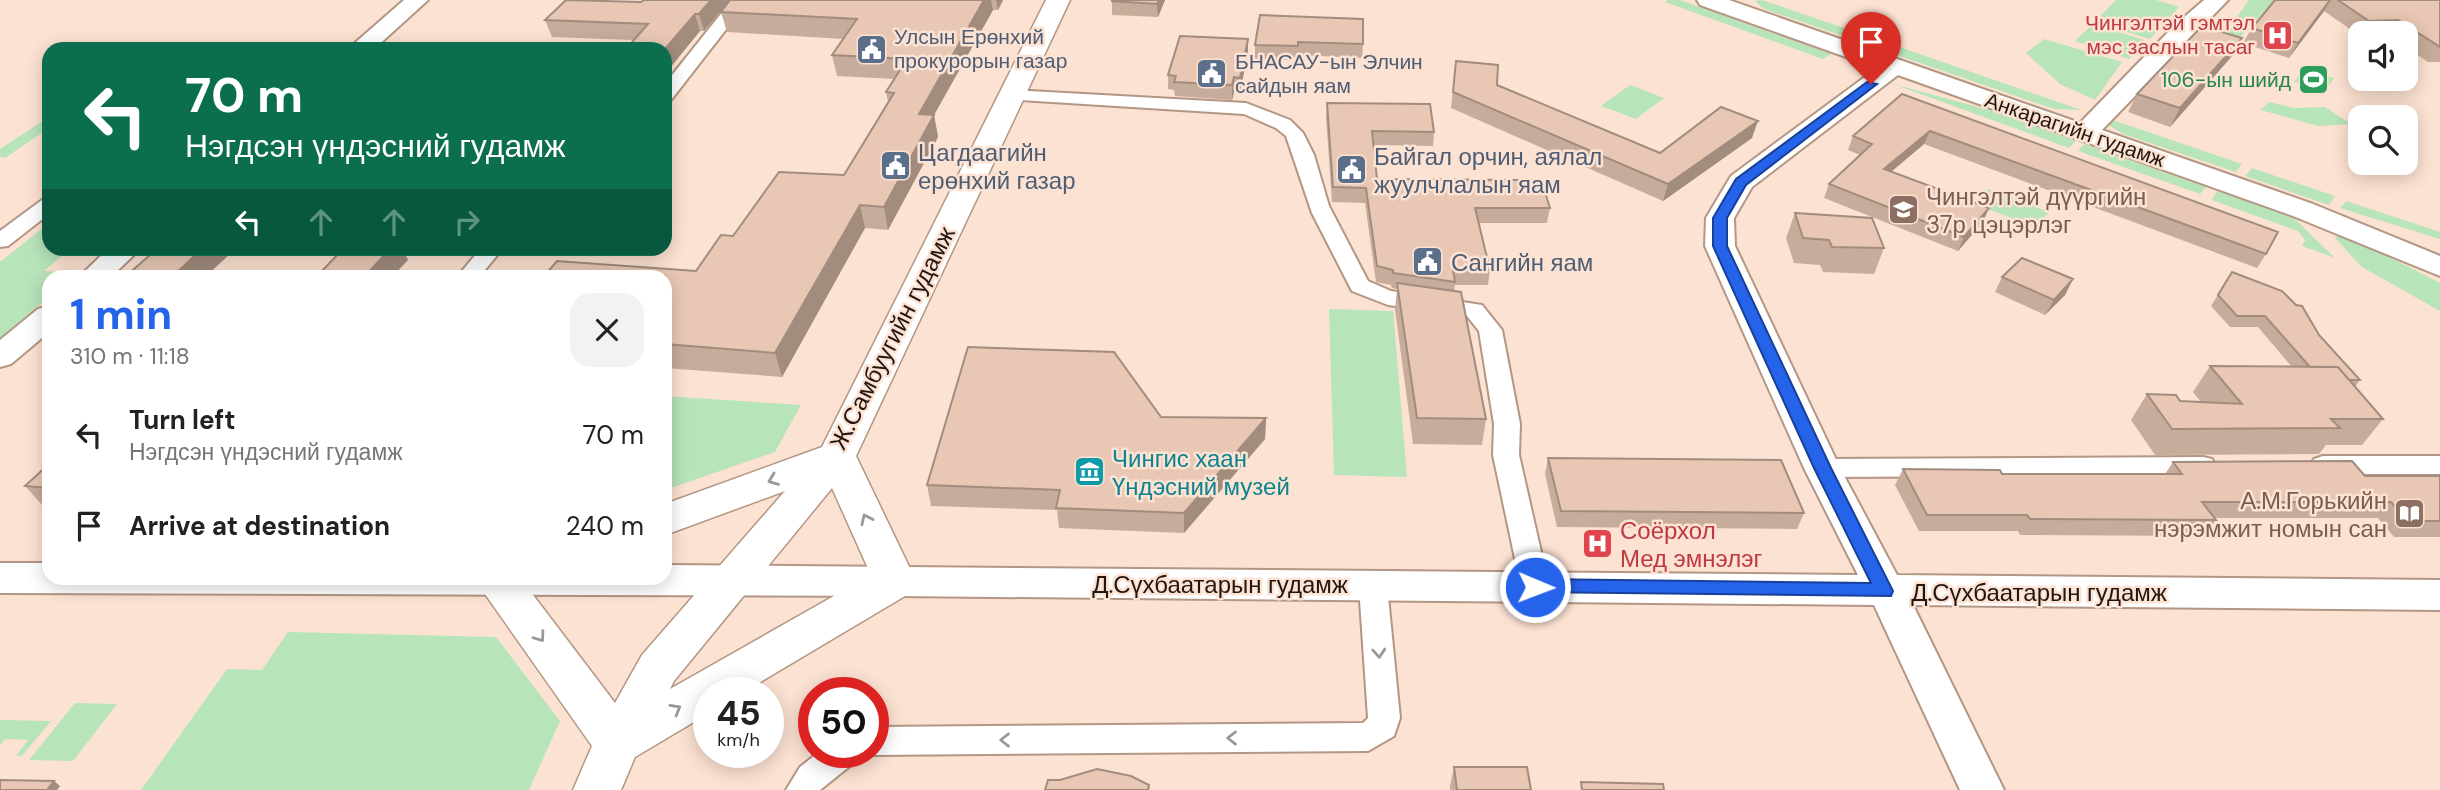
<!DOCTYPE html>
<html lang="en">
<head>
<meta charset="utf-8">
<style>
  body { margin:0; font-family:"DM Sans",sans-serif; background:#f2f2f2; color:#222; height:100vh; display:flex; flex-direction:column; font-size:26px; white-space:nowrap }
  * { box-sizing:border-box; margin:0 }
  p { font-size:23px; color:#767676 }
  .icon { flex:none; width:38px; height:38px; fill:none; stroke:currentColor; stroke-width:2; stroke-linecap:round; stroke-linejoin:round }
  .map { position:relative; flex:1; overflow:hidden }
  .side { position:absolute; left:42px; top:270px; width:630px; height:315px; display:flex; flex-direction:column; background:#fff; border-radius:21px; box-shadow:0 4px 18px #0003 }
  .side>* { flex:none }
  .top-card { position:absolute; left:42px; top:42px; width:630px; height:214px; border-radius:21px; box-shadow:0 4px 18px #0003; background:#0b6e4f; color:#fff; overflow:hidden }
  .buttons { position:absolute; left:2348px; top:21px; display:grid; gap:14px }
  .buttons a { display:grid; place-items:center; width:70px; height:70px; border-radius:14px; background:#fff; box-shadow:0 4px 18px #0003; font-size:35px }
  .speed { position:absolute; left:693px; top:677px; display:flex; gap:14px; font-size:35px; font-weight:700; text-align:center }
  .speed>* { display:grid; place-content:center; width:91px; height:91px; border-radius:50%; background:#fff; box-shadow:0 4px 18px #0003; line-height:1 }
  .speed small { font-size:18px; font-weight:400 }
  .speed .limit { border:10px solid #d22; background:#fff; color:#111 }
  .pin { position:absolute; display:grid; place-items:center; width:60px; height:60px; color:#fff; margin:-72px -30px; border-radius:50% 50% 50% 0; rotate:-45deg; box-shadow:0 0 7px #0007 }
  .pin .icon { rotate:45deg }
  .me { position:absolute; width:77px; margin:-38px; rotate:91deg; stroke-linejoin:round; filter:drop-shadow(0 0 5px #0008) }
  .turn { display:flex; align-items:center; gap:24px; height:147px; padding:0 28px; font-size:32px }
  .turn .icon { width:91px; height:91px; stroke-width:2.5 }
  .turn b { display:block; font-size:49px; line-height:60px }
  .lanes { display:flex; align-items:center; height:66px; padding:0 28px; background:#0003; justify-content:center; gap:35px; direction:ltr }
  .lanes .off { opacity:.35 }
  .round { display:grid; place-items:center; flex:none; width:74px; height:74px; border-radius:21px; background:#f2f2f2 }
  .head { display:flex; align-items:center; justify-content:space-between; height:119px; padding:0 28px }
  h1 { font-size:42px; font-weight:700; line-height:52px; color:#2563eb }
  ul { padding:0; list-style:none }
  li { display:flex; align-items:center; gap:21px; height:91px; padding:0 28px }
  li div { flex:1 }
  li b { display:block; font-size:26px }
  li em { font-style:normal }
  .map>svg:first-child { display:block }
</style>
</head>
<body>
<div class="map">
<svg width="2440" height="790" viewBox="0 0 2440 790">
  <rect width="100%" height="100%" fill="#fce2d2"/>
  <path fill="#b8e4ba" d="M1668,0H1680L1831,54L1823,59L1665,2Z
    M1762,0L1859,33L1852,39L1764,9L1755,1Z
    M2116,0H2156L2179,7L2150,39L2095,22Z
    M2249,0H2275L2239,38L2224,35Z
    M2093,24L2144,40L2129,59L2075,41Z
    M1871,37L2081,110L2054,109L1862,43Z
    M2044,39L2122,62L2095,100L2060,84L2026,53Z
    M2303,69L2334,78L2326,90L2294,82Z
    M1893,84L1989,110L2076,141L2069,148Z
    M1630,85L1664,98L1636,119L1601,106Z
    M2269,102L2294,108L2325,107L2351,124L2318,126L2261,110Z
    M49,117V128L5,158L0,157V149Z
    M2107,118L2242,164L2236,172L2123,134L2110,126Z
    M2084,144L2206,187L2200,194L2078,151Z
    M2252,168L2335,196L2329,205L2245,176Z
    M1988,189L2049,212L2035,227L1974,204Z
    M2218,190L2295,219L2335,258L2302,246L2305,240L2298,231L2212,200Z
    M2346,201L2440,232V239L2340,208Z
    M49,223V248L70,249L44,271L79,273L74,276H49V297L0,338V262Z
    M2338,236L2376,250L2440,283V311L2362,267L2335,238Z
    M1329,309L1393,311L1407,477L1334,475Z
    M665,396L801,405L775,452L665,490Z
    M288,632L496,637L560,721L529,790H141L227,669L262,670Z
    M75,703L117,704L73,761L29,760Z
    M0,720L51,721L22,756H16L28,740L5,739L0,745Z"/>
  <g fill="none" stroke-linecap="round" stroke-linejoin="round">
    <defs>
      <path id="street" d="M732,0H749L671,100L665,102V84Z
        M1011,90L1246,103L1290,120L1303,133L1314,155L1329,206L1368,281L1391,291L1482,305L1502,330L1520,424L1519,455L1549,587L1545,595L1535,598L1525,595L1521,587L1493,455L1494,424L1479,331L1467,316L1388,305L1352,291L1312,213L1286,136L1276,128L1244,114L1005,99L1002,95L1005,91Z
        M49,198V214L8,246L0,247V231L42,200Z
        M481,248H503L480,276H458Z
        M2323,456H2440V474H2323L2314,471L2310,465L2314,459Z
        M2203,457L2212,459L2216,466L2212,473L2203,475L1822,477L1813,475L1809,468L1813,461L1822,459Z
        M1373,575L1383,578L1387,586L1400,718L1394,736L1368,751L873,755L867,752H873V727L1363,723L1368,718L1359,586L1363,578Z
        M819,752H860L855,762L820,790H786L800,767Z"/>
      <path id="secondary" d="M404,0H428L374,49H348Z
        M1697,0H1729L2080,123L2175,25L2204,0H2228L2102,130L2313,204L2440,256V276L2293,216L1898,75L1752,187L1734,218L1735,246L1840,468L1897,575L2440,580V610L1913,605L2004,790H1960L1874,605L895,596L0,593V563H49V578H665V565L1858,575L1804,468L1705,246L1706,218L1731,176L1877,68L1700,5Z
        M109,248H141L112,276H80Z
        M49,306V332L11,364L0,367V340L38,309Z"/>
      <path id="primary" d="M1046,0H1070L856,456L916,581L910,593L742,693H709V713L635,757L621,790H573L592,746L485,594L479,582L481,578H532L527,587L615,703L642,655L785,491L665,535V504L822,447ZM832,488L871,575L670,689L674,681Z"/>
    </defs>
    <use href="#street" stroke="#b39683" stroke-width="4"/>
    <use href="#secondary" stroke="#b39683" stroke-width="4"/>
    <use href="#primary" stroke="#b39683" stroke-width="3"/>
    <use href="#street" fill="#fff" fill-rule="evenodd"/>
    <use href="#secondary" fill="#fff" fill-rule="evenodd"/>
    <use href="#primary" fill="#fff" fill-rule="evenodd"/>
  </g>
  <path fill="#c8ac9b" d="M644,0H1003L998,10H993L934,115L938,137L888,230L865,228L782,377L665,368V276L696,271L733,236L844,175L888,102L886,92L894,79L837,76L832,55L843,39L727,32L721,12L726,5L704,31H700L665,74V49L633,40L552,37L545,20L641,2Z
    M1112,0H1165L1158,17L1112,15Z
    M2275,0H2440V62H2428L2406,47V33H2361V36H2360L2324,11L2289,58L2243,43L2252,28Z
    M1260,15L1363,44L1362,58L1297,55V60L1255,59V45Z
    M2242,38L2232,56L2170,127L2128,112L2137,94Z
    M1248,39V53L1240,92H1234L1232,100L1175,96L1174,90L1168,89V75Z
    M1456,61L1497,85L1660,153L1752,138L1663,201L1451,108Z
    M1902,94L2266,254L2257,268L1924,144L1892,171L1983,222L1958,251L1824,198L1829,184L1860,155L1848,150L1853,136Z
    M1327,103L1434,132L1433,146L1373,145L1377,179L1550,208L1547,223H1479L1490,270L1488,285H1455L1454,291L1486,419L1482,445L1413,444L1395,309L1397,289L1392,288L1391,285L1376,282L1365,203L1332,202L1326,117Z
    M1795,213L1884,248L1874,274L1823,272L1820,265L1794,263L1786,238Z
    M2232,272L2319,335L2360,380L2355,387L2383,419L2362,445H2326L2319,454L2155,455L2131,420L2147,394L2180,401L2201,402L2193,392L2210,366L2292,367L2258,327H2230L2211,306Z
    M2002,277L2073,279L2065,295L2045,315L1995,292Z
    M1161,417L1266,418L1265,439L1184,533L1059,528L1057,510L931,506L927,485Z
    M1548,458L1804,513L1797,529L1557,527L1545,474Z
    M2173,462L2365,476H2440V537H2394L2378,518H2214L2216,520L2204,536L2020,535L2018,531H1919L1895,485L1903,469L2002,474H2165Z
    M49,464V506H43L25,486Z
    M1454,767L1531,790H1450V786Z"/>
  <path fill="#a28c7e" d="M711,0H730L704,31L699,14Z
    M984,0H991L993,10L934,115L938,137L888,230L884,207L919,114Z
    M996,0H1003L998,10Z
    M1159,0H1165L1158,17L1157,4Z
    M2331,0L2324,11L2289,58L2298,43Z
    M695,14L700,31L665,74V49Z
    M2242,38L2232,56L2170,127L2180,108Z
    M1248,39V53L1240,92V78Z
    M1234,77V92L1232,100V85Z
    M1758,121L1752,138L1663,201L1668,184Z
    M1930,131L1924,144L1879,182L1884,169Z
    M860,205L865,228L782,377L775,353Z
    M1989,208L1983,222L1958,251L1964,237Z
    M203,248H225L229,255L206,276H173Z
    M391,248H402L408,260L393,276H365Z
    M2073,279L2065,295L2045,315L2054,300Z
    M1266,418L1265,439L1184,533V513Z
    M54,781L60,786L57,790H47Z"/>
  <path fill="#e8c8b4" stroke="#a28c7e" stroke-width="2" d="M566,0L641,2L644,0H711L699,14H695L665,49H626L648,24L545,20Z
    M730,0H984L919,114L934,115L884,207L860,205L775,353L665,344V276H544L557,261L696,271L721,235L733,236L779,172L844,175L894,93L886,92L907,59L832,55L857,19L721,12Z
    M1112,0H1159L1157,4L1112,1Z
    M2275,0H2330L2298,43L2252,28Z
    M2338,0H2440V47L2398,20L2369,21Z
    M1260,15L1363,19V44L1298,42V46L1255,45Z
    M2202,26L2242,38L2180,108L2137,94Z
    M1180,36L1248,39L1240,78L1234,77L1232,85L1174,82L1176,76L1168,75Z
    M1456,61L1498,65L1497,85L1660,153L1721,107L1758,121L1668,184L1453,92Z
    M1902,94L2278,232L2266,254L1930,131L1884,169L1989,208L1964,237L1829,184L1872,144L1853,136Z
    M1327,103L1430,104L1434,132L1372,131L1377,179L1541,180L1550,208H1475L1490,270H1453L1455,282L1393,273V270L1377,266L1366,188L1333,187Z
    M1795,213L1872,218L1884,248L1832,247L1829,240L1803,238Z
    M158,248H203L173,276H126Z
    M344,248H391L365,276H317Z
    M2022,258L2073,279L2054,300L2002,277Z
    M2232,272L2282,291L2296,305L2302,306L2319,335L2360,380H2349L2338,367H2310L2265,316H2237L2218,295Z
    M1397,283L1461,292L1486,419L1417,418Z
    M968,347L1114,352L1161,417L1266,418L1184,513L1056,508L1060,490L927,485Z
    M2210,366L2338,367L2383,419H2331L2340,428L2172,429L2147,394L2176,395L2180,401L2242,404Z
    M1548,458L1781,460L1804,513L1561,511Z
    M2352,461L2365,476H2440V521H2408L2391,502H2202L2216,520L2030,519L2027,515H1927L1903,469L2000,470L2002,474H2182L2173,462Z
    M49,464V488L25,486Z
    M1454,767H1527L1531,790H1457Z
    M1097,769L1131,776L1149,785L1148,790H1045L1048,780H1060Z
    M0,780L54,781L47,790H0Z
    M1581,782L1663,784L1664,790H1582Z"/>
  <defs><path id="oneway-chevron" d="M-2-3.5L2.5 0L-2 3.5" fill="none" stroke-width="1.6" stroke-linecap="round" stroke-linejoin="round" transform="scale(1.75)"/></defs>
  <g stroke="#9c9793">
    <use href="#oneway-chevron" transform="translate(773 480) rotate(159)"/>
    <use href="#oneway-chevron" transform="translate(866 519) rotate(-115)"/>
    <use href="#oneway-chevron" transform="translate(540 637) rotate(54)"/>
    <use href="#oneway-chevron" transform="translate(1379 653) rotate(86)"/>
    <use href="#oneway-chevron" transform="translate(676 709) rotate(-30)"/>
    <use href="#oneway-chevron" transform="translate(1232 738) rotate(180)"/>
    <use href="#oneway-chevron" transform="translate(1005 740) rotate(180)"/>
  </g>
  <path fill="#2563eb" stroke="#184099" stroke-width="2" d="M1867,82L1877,84L1746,185L1727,218V246L1831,468L1893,591L1891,596L1528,592L1526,587L1528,582L1535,579L1871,583L1814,468L1713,246V218L1736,179Z"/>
  <defs>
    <symbol id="hospital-square" viewBox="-11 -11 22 22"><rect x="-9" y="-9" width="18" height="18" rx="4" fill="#e0444e" stroke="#fce2d2"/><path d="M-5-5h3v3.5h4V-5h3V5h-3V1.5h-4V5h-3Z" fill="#fff"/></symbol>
    <symbol id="civic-square" viewBox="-11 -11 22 22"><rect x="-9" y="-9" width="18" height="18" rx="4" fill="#5c6f8a" stroke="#fce2d2"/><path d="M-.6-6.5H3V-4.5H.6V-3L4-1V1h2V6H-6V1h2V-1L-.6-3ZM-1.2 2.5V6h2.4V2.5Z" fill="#fff"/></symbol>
    <symbol id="stadium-square" viewBox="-11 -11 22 22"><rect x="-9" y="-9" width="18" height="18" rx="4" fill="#2e9e5b" stroke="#fce2d2"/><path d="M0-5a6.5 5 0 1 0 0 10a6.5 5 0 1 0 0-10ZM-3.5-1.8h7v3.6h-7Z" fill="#fff"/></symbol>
    <symbol id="school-square" viewBox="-11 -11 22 22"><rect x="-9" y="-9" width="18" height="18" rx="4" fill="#8d6e63" stroke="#fce2d2"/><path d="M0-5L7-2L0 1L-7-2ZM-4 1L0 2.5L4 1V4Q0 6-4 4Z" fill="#fff"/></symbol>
    <symbol id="museum-square" viewBox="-11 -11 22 22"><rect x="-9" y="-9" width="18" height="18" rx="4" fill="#0f9aa8" stroke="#fce2d2"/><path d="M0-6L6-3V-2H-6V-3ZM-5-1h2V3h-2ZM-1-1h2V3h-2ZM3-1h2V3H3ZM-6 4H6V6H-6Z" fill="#fff"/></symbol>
    <symbol id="library-square" viewBox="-11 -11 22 22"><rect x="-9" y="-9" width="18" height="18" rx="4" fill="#8d6e63" stroke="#fce2d2"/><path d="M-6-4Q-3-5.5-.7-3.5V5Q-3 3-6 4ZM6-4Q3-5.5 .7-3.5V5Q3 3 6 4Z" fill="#fff"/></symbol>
  </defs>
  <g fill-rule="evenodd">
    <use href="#hospital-square" x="2260" y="18" width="35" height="35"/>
    <use href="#civic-square" x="854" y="32" width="35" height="35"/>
    <use href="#civic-square" x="1194" y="56" width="35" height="35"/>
    <use href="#stadium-square" x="2296" y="62" width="35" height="35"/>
    <use href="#civic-square" x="878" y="148" width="35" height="35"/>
    <use href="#civic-square" x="1334" y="152" width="35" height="35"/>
    <use href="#school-square" x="1886" y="192" width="35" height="35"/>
    <use href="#civic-square" x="1410" y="244" width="35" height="35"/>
    <use href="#museum-square" x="1072" y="454" width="35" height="35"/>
    <use href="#library-square" x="2392" y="496" width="35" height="35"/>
    <use href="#hospital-square" x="1580" y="526" width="35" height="35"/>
  </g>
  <g text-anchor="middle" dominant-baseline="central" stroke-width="5" stroke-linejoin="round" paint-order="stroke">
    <g font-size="21" fill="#be3a42" stroke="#fce2d2" text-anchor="end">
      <text x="2255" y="23">Чингэлтэй гэмтэл<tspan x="2255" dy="24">мэс заслын тасаг</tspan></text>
    </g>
    <g font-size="21" fill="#4e5e75" stroke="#fce2d2" text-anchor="start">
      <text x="894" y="37">Улсын Ерөнхий<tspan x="894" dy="24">прокурорын газар</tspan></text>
      <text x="1235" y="62">БНАСАУ-ын Элчин<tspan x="1235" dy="24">сайдын яам</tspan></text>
    </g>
    <g font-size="21" fill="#27864d" stroke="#fce2d2" text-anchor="end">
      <text x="2291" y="80">106-ын шийд</text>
    </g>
    <g font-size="21" fill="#221710" stroke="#fce2d2">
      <text transform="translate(2075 130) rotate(19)">Анкарагийн гудамж</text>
    </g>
    <g font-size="24" fill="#4e5e75" stroke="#fce2d2" text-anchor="start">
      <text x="918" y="152">Цагдаагийн<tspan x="918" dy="28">ерөнхий газар</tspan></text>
      <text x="1374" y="156">Байгал орчин, аялал<tspan x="1374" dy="28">жуулчлалын яам</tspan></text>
      <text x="1451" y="262">Сангийн яам</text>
    </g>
    <g font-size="24" fill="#785e54" stroke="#fce2d2" text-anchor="start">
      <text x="1926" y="196">Чингэлтэй дүүргийн<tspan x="1926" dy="28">37р цэцэрлэг</tspan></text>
      <text x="2387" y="500" text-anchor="end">А.М.Горькийн<tspan x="2387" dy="28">нэрэмжит номын сан</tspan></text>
    </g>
    <g font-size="24" fill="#221710" stroke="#fce2d2">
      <text transform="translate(892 338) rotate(-63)">Ж.Самбуугийн гудамж</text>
      <text x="1220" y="584">Д.Сүхбаатарын гудамж</text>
      <text x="2039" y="592">Д.Сүхбаатарын гудамж</text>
    </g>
    <g font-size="24" fill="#0d838f" stroke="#fce2d2" text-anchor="start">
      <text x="1112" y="458">Чингис хаан<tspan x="1112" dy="28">Үндэсний музей</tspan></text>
    </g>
    <g font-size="24" fill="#be3a42" stroke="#fce2d2" text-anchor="start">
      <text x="1620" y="530">Соёрхол<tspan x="1620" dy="28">Мед эмнэлэг</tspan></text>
    </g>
  </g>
</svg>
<div class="buttons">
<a><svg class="icon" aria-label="sound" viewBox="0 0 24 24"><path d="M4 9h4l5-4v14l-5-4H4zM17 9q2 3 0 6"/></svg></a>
<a><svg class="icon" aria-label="search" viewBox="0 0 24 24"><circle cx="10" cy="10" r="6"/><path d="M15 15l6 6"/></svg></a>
</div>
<div class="speed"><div>45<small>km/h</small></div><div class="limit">50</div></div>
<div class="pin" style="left:1871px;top:84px;background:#d93025"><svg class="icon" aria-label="arrive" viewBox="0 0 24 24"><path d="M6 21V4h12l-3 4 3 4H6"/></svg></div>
<svg class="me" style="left:1535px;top:587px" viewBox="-20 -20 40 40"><circle r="17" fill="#2563eb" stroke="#fff" stroke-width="3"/><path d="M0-11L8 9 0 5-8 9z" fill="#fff"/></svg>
<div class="top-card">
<div class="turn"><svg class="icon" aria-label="left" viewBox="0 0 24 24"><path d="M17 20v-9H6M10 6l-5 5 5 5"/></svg><div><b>70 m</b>Нэгдсэн үндэсний гудамж</div></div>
<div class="lanes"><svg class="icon" aria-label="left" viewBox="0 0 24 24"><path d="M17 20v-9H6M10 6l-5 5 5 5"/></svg><svg class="icon off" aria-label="ahead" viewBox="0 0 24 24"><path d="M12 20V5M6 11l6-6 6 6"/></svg><svg class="icon off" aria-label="ahead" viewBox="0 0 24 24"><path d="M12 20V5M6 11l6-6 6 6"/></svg><svg class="icon off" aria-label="right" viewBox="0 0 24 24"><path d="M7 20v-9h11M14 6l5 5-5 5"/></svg></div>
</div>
<section class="side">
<div class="head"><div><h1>1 min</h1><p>310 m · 11:18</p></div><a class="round"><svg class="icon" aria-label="close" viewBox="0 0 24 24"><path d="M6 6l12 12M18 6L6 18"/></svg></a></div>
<ul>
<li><svg class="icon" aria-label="left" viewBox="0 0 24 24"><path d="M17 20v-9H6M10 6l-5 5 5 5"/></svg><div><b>Turn left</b><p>Нэгдсэн үндэсний гудамж</p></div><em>70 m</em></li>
<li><svg class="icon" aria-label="arrive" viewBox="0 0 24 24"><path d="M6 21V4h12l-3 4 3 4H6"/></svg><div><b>Arrive at destination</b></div><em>240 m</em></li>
</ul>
</section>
</div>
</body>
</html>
